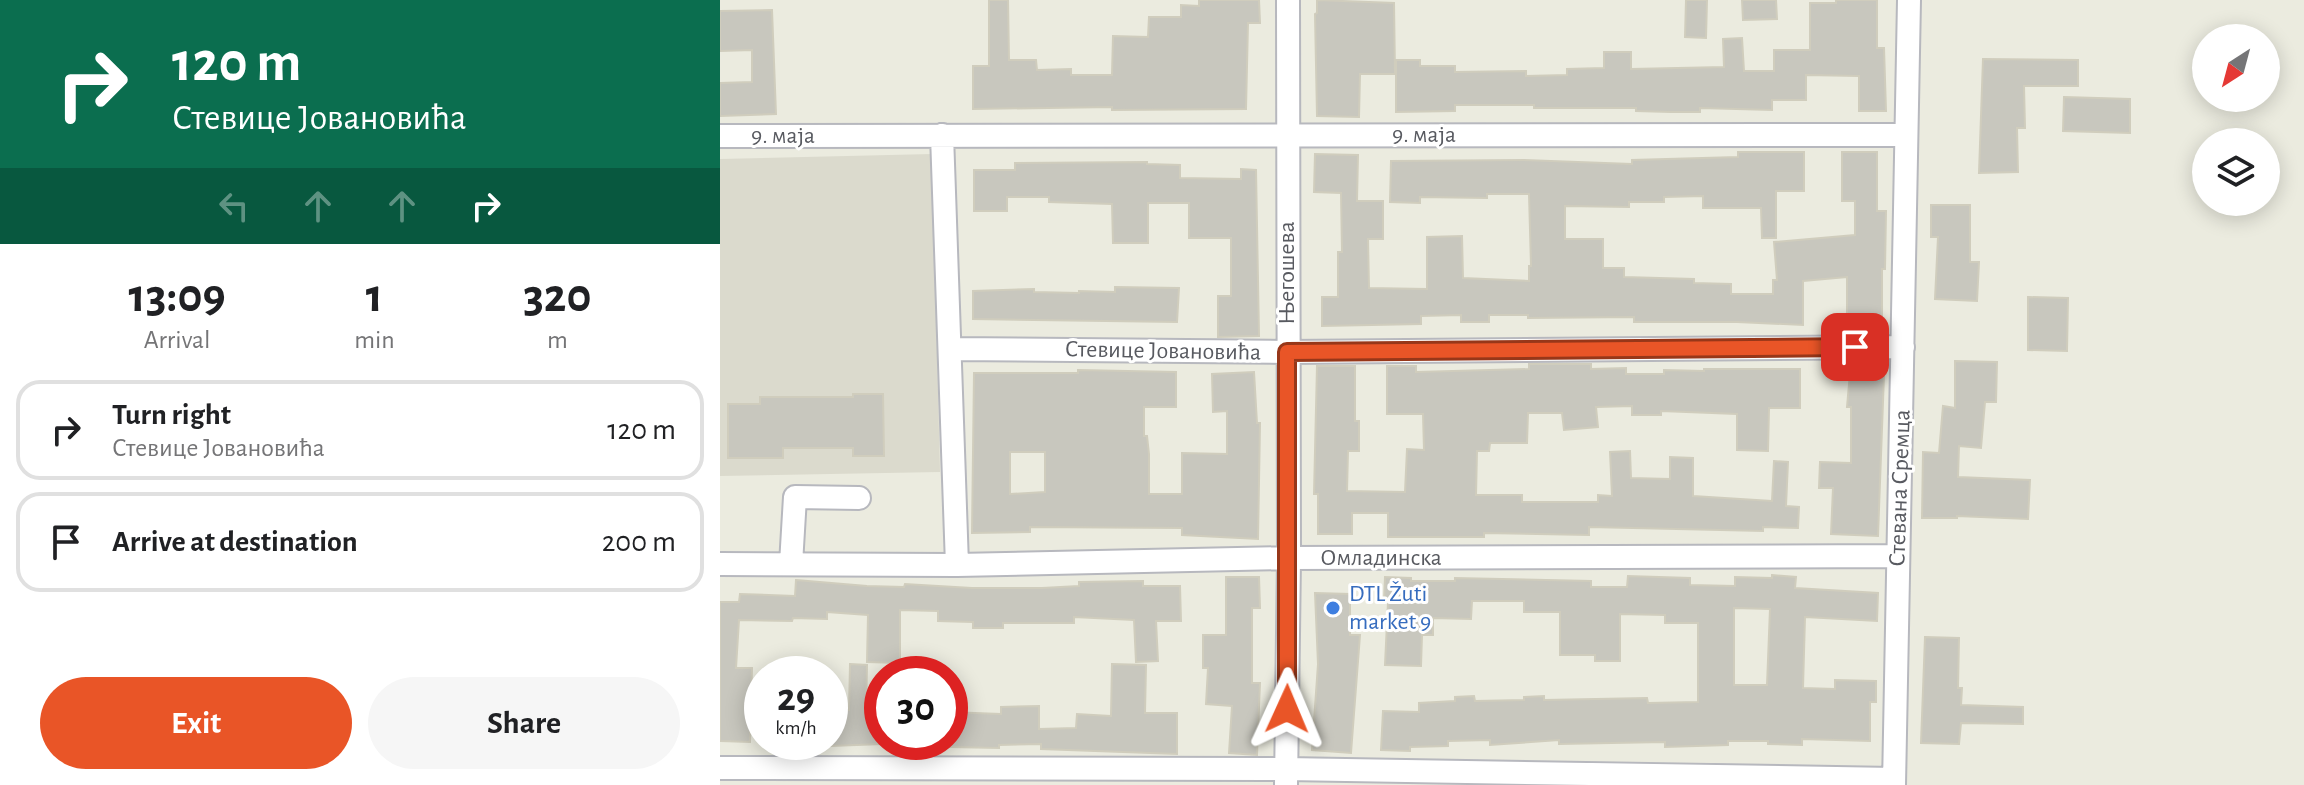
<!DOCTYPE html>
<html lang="en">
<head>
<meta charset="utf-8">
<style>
  body { margin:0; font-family:"Alegreya Sans",sans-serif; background:#f6f6f6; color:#202124; height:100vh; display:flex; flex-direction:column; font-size:30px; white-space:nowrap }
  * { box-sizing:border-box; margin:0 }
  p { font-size:26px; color:#757577 }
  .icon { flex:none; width:44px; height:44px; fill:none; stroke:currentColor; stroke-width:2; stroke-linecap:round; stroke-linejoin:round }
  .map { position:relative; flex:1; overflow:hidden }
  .panel { display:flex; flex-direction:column; background:#fff; width:720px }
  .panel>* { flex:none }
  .hud { background:#0b6e4f; color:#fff; overflow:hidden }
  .needle { width:52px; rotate:216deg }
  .controls { position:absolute; left:1472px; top:24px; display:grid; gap:16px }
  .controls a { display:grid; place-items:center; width:88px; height:88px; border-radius:50%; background:#fff; box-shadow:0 4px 20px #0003; font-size:40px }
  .speed { position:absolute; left:24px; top:656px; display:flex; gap:16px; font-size:40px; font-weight:700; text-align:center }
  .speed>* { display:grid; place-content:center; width:104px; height:104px; border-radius:50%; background:#fff; box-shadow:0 4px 20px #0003; line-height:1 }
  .speed small { font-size:20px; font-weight:400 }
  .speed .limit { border:12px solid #d22; background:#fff; color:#111 }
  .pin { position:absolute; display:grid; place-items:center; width:68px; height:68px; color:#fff; margin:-34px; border-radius:16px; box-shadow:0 4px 12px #0006 }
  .me { position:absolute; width:88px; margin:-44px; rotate:1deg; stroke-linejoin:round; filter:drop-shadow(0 0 6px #0008) }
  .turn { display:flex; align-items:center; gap:28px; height:168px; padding:0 40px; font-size:36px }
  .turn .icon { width:104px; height:104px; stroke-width:2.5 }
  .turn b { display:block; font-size:56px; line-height:68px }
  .lanes { display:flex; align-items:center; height:76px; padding:0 40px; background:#0003; justify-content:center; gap:40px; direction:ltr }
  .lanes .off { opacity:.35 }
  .eta { display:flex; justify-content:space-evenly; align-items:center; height:136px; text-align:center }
  .eta b { font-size:48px; font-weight:700; line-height:56px }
  .primary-button { display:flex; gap:16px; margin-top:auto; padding:16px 40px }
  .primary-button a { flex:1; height:92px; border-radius:48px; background:#e95527; color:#fff; font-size:32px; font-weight:700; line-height:92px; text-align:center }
  .primary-button a+a { background:#f6f6f6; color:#202124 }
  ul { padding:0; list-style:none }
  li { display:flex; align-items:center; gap:24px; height:100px; margin:0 16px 12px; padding:0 24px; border:4px solid #e0e0e0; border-radius:24px }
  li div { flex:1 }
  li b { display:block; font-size:30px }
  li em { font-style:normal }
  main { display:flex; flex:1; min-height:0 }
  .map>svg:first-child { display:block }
</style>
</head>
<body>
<main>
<section class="panel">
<div class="hud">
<div class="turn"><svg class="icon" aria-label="right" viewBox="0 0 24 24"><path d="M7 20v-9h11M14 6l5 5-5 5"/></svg><div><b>120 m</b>Стевице Јовановића</div></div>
<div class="lanes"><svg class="icon off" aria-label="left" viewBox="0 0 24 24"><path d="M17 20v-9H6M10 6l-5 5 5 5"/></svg><svg class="icon off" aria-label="ahead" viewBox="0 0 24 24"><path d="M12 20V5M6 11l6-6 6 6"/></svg><svg class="icon off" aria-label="ahead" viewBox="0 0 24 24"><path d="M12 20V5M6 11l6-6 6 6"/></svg><svg class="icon" aria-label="right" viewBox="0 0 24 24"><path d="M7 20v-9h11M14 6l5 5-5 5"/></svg></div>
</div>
<div class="eta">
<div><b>13:09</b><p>Arrival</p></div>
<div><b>1</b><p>min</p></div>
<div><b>320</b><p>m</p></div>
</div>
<ul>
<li><svg class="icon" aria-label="right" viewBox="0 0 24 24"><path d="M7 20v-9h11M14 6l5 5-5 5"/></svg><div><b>Turn right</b><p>Стевице Јовановића</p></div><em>120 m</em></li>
<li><svg class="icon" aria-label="arrive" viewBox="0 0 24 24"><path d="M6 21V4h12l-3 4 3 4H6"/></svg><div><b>Arrive at destination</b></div><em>200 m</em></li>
</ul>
<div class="primary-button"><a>Exit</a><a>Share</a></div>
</section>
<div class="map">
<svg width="1584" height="785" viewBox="0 0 1584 785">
  <rect width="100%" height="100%" fill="#ebebdf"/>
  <path fill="#dbdacd" d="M212,154L220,472L0,476V159Z"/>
  <path fill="#c8c7be" stroke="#d0cdbd" stroke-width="2" fill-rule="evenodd" d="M269,0H288L289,60H316L317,70L351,69V75H392L393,36L428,37L429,17H461V5L479,6V0H539L540,23H528L526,109L392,110V107L253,109V66H269Z
    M597,0L674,3L675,74H640L639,117L597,116L595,14L597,13Z
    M966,0H987L986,38L965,37Z
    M1022,0H1056L1057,19L1023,20Z
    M1116,0H1157V48H1164L1166,111H1139V76L1086,75V100H1052V110L980,108V112H951L916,111V108H814V105H735V111L676,112V60H700V66H735V72L806,71V76L847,75V69L884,68V52H911V69L1004,67L1003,39L1022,38L1024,71H1054V50H1090V3H1116Z
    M52,10L56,114L0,116V83L32,82V50L0,51V11Z
    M1263,59L1358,60V86H1304L1305,128H1297L1298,172L1259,173Z
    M1344,97L1410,99V133L1343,131Z
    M1018,152H1084V191H1056V238H1042L1041,208H983V196L944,197V202H909V207L845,206V239H883V268H904V277L974,279V283L1011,284V294H1053V280H1057L1054,242L1135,235V201H1122V152H1157V211H1166L1165,269H1162V325L1127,324V277L1083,281V325L1017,322H914V317L808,318V315H769V322H741V315L701,316V324L602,326V297H618V252H622L621,193L594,192L595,154L638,155L637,201H663V239H648L649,288L707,289V237L742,236L743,278L809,281V266H811L809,194H767V198L700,197V203L670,202L671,161L804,160L912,164V160L1018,157Z
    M427,162V164L460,165V178L521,179V169L536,170L539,336L498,337V296H511V238H469V203H428V243H393L392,204L329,202V197H287V211H254V170H295V163Z
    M1211,205H1250V262H1259L1257,301L1215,299L1218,237H1211Z
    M395,287L459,288L457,322L253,319V291L314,289V292L359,293V291L395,292Z
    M1308,297L1348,298L1347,351L1308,350Z
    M1235,361L1277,362L1276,402H1265L1261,448L1239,446L1238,477L1310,480L1308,519L1237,516V518H1202L1203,452L1219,453L1223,406L1235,408Z
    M809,364H871V369L906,368V374H944V370L984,371V369H1080V408H1049L1048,451L1017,450V414L941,411V415H912V406L876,407L878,427L844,430L842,413H808L807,443H770L769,451H757L756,495H802V502H878V495L892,496L890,452L910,451L911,478L950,479V457L973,458V496L1052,501L1054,461L1068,462L1066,506L1079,507L1078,528L1043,527V531L869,527V535L764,533V537H668V513H632V534H598V494H594L597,366H635V421H639V451H628L627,491L685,492L687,449L704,450L703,414H667V366H696V372L809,369Z
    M358,370L456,372V407H424V436H427L429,454V494H462V453L507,454V411L493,412L492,374L534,372L537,423H540L538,539L462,535V528L310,527V532L252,533L254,373H358ZM290,452H325V492L290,494Z
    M1130,373L1164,375L1158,536L1111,534L1113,488H1099L1100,462L1131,463V407H1127Z
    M133,394H163L164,456H133V448H63V458H8V404H40V397H133Z
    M1052,575L1076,577L1075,588L1158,593L1157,621L1085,617L1083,688L1115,689V680L1156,681V702H1150V741L1082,739V745L1048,744V741H1008V745L945,747V742L839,744V740L770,745V740L728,741V746L690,747V751L661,750L663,711L699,712V703L735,701V697L754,696L755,701L804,700V697L824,696V700L927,698L928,703L978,702V623H945V615L900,614V661H875V655H840V612H804V601H752L751,619L713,618V635H702L701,666L665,665L668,602L664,601L665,577L691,578V581H735V578L871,581V587H907L908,576L970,578V585L1015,586V577L1052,578ZM1014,608L1050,609L1047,685H1014Z
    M506,577H539L540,608H532V683H540L537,755L509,753L512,706L486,704L488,668H483V635H506Z
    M76,580L147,586L184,587L185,584L252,588H322L359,586V582L423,581V586H460L461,621H436L438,661L416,662L414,620L354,617V623H283V628H253V622L218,621V611L180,610V663L147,662L148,615L107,612V619L73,618L72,621L19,620L16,668H32L30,742L0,741V602H19L20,594L75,596Z
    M595,593L630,594V635H640L631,753L592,750L598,664Z
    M1205,637L1239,638L1238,688H1242L1241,705L1303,707V724L1241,723L1239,744L1201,743Z
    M130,664L147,665L146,711L162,712V744L111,746L112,709L129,710Z
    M392,664L426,665L425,713H457V754L321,749V744L279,745V748L230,747V712L281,714V707L319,706V729L356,728L357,714L391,716Z"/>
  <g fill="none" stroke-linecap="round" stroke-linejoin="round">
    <defs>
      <path id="minor" d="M222,135L237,565
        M0,136L1186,135
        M231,349L567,352L1183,347
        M0,564L237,565L569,558L1178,556
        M71,564L75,497L139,498
        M0,768L566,769L1174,779
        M566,785L569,558L568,0
        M1174,785L1189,0"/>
    </defs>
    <use href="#minor" stroke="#b7b8be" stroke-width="26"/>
    <use href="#minor" stroke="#fff" stroke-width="22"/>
  </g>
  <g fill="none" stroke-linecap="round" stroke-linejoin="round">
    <defs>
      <path id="route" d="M567,709V352L1135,347"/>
    </defs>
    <use href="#route" stroke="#973719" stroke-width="20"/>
    <use href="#route" stroke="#e95527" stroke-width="14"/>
  </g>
  <circle fill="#3f7fe0" stroke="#fff" stroke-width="3" cx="613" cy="608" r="8"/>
  <g text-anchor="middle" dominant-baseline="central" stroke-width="6" stroke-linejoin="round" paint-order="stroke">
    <g font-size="24" fill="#585a60" stroke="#fff">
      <text x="704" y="135">9. маја</text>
      <text x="63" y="136">9. маја</text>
      <text transform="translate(567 273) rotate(-90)">Његошева</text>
      <text transform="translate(443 351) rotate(1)">Стевице Јовановића</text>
      <text transform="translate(1180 488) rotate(-88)">Стевана Сремца</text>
      <text x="661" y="558">Омладинска</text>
    </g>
    <g font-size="24" fill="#366cbe" stroke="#fff" text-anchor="start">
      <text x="629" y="594">DTL Žuti<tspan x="629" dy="28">market 9</tspan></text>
    </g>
  </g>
</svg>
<div class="controls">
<a><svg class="needle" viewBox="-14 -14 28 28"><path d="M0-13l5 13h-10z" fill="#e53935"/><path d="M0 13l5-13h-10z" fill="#757577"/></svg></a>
<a><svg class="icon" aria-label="layers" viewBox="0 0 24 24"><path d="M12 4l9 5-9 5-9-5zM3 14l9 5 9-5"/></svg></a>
</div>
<div class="speed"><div>29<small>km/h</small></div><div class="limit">30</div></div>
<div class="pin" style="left:1135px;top:347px;background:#d93025"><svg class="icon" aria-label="arrive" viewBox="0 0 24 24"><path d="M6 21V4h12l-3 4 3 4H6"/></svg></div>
<svg class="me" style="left:567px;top:709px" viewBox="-20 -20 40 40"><path d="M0-17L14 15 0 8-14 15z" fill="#e95527" stroke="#fff" stroke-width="4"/></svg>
</div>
</main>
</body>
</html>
